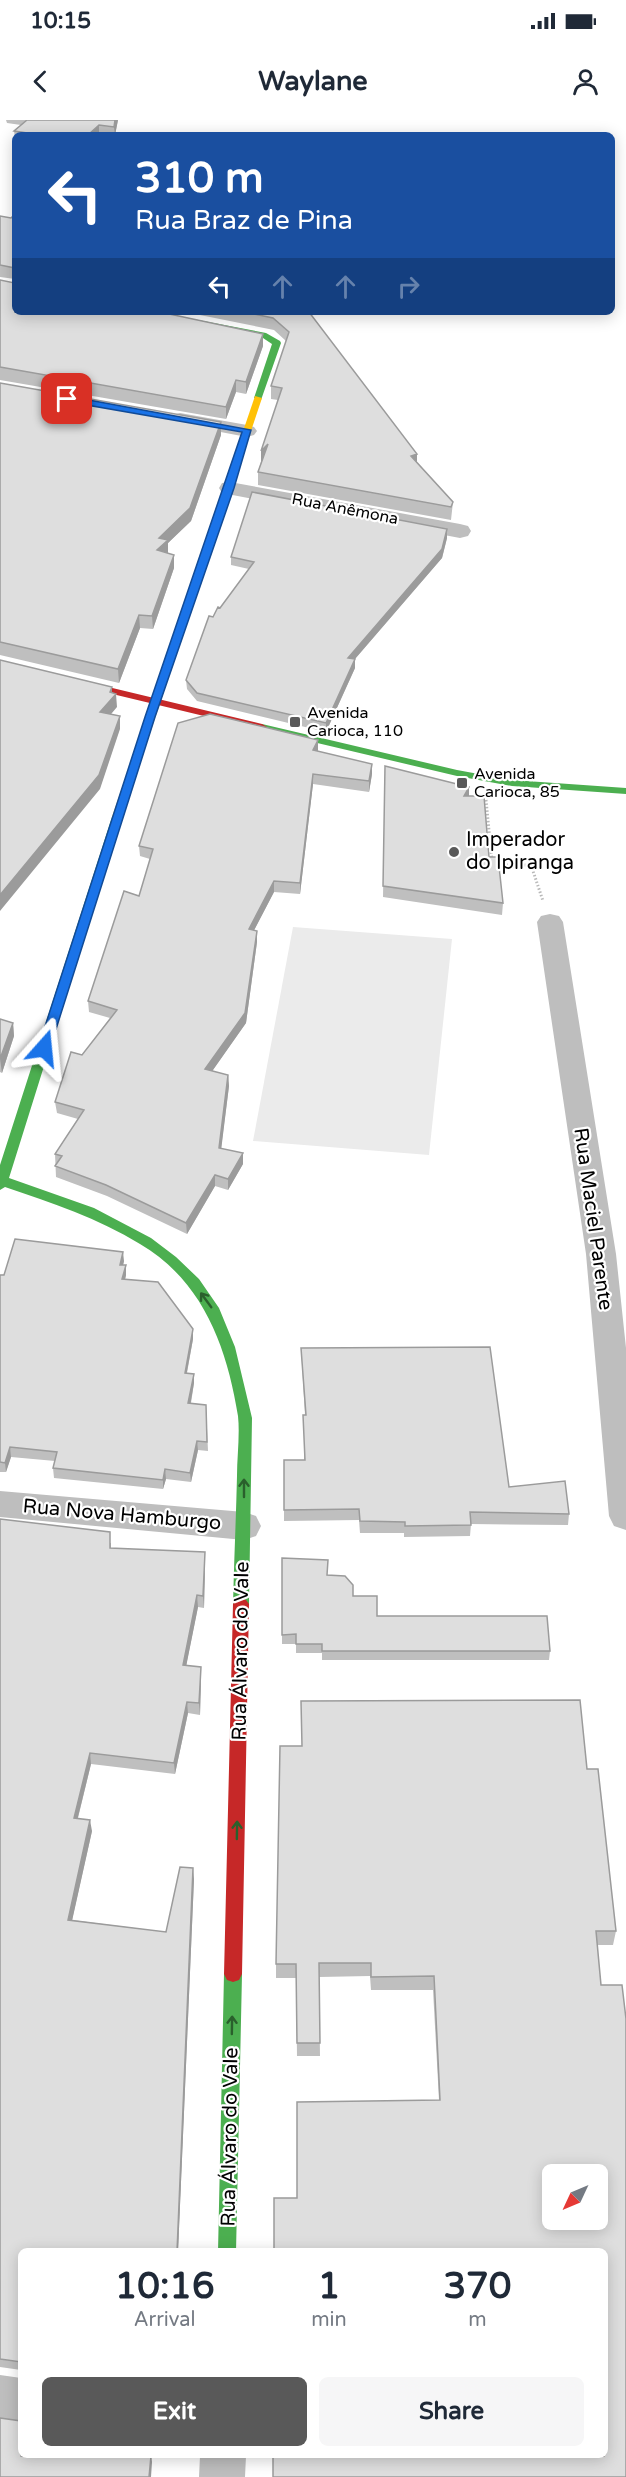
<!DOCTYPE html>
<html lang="en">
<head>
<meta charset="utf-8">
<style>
  body { margin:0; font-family:"Varela Round",sans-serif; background:#f6f6f7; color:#1f2937; height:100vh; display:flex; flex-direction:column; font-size:22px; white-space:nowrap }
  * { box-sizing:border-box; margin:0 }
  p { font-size:20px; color:#747a83 }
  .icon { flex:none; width:33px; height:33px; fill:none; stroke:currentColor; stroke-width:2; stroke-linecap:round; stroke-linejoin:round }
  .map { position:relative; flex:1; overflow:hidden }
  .details { position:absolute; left:18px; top:2128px; width:590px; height:210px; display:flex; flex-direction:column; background:#fff; border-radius:9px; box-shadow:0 3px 15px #0003 }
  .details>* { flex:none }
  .guide { position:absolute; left:12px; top:12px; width:603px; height:183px; border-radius:9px; box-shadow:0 3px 15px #0003; background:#1a4fa0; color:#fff; overflow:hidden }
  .needle { width:39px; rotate:226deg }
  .tools { position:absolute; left:542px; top:2044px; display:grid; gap:12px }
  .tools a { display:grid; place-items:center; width:66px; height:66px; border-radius:9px; background:#fff; box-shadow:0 3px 15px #0003; font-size:30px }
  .pin { position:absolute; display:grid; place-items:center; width:51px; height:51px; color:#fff; margin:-26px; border-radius:12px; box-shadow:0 3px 9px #0006 }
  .me { position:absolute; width:66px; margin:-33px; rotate:18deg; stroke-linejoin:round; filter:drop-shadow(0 0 4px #0008) }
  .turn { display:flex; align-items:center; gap:21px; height:126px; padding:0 24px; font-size:27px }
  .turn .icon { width:78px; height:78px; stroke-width:2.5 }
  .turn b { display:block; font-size:42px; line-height:51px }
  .lanes { display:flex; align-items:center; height:57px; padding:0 24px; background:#0003; justify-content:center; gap:30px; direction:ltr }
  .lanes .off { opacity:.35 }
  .eta { display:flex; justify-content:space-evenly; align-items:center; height:102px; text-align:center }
  .eta b { font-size:36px; font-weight:700; line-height:42px }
  .primary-button { display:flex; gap:12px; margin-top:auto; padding:12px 24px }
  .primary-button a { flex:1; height:69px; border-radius:9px; background:#595959; color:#fff; font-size:24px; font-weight:700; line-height:69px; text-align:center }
  .primary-button a+a { background:#f6f6f7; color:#1f2937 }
  .status { display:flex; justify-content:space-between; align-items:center; height:42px; padding:0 30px; background:#fff; direction:ltr }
  .status svg { height:16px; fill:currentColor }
  header { display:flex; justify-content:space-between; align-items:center; height:78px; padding:0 24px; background:#fff; font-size:27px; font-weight:700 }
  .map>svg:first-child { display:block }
</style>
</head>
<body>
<div class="status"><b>10:15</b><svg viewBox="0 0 49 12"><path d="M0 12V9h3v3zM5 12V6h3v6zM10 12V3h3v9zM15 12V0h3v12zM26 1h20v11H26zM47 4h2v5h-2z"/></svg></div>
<header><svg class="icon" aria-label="back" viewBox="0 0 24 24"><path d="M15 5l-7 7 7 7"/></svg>Waylane<svg class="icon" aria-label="person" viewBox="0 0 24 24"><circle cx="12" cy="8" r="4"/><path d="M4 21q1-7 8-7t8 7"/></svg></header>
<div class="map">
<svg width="626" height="2357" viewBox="0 0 626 2357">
  <rect width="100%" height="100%" fill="#fff"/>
  <path fill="#ebebeb" d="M293,807L452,819L429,1035L253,1021Z"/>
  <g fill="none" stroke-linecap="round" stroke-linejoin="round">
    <path stroke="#b9b9b9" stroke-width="3" stroke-dasharray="1.5 2" stroke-linecap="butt" d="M486,680L492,741
      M496,745H531L543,781"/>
    <path fill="#bebebe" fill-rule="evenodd" d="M180,293L247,305L254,307L257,311L254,315L247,317L173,303L170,299L173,295Z
      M230,362L460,404L468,406L471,411L468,416L460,418L222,373L219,368L222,363Z
      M550,794L559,796L563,802L616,1134L626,1228V1410L614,1406L609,1396L586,1134L537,802L541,796Z
      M0,1371L244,1392L256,1396L261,1406L256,1416L244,1420L0,1397Z
      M0,2255L21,2258V2304L0,2301Z
      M200,2336H246L245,2357H199Z"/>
    <path fill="#4caf50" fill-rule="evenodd" d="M139,192H156L266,213L280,221L281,223L261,280L254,278L272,224L263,218Z
      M262,604L457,650L512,660L626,668V674L512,666L457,656L258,609L257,607Z
      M117,694L122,697L9,1058L94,1088L151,1118L176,1137L199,1159L219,1188L235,1227L252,1298L249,1484L246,1488L241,1490L236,1488L233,1484C234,1441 236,1399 237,1356C237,1337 240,1315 238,1296C227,1227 203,1161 140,1124C98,1098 52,1083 5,1067L0,1070V1045L112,697Z
      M233,1846L239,1848L242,1854L236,2132H218L224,1854L227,1848Z"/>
    <path fill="#ffc107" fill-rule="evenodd" d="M255,276L262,278L122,697L117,700L113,699L112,697Z"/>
    <path fill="#c62828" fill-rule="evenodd" d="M0,541L262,604L267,607L262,610L0,547Z
      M241,1478L246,1480L249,1484L242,1854L239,1860L233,1862L227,1860L224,1854L233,1484L236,1480Z"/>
  </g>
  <path fill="#bfbfbf" d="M6,0H118L115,15H15V17L14,11L21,5L7,3Z
    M15,94V159L0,157V96L11,98Z
    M0,160L263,214V226L246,274L236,272L226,299L0,260Z
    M185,192H309L417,343L453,382L451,400L258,365V352L261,342V331L278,280L271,279V266L286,221L274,210Z
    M0,263L221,315L191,401L168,423V433L174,448L153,509L140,508L119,563L0,535Z
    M447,409V418L442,438L355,539V548L326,612L197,581L187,569L186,560L213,497L220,488L249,449L231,445V437Z
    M318,630V631L372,654L369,672L313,664L300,774L274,772L254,810L257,822L246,903L212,951L228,955L229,966L221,1028L243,1044L228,1070L215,1066L187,1114L107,1076L56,1057L55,1034L78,999L57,993L55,982L82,935L110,898L89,892L88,881L139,776L150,739L140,736L139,726Z
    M385,646L469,676L489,737L503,783L502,795L383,777Z
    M0,899L13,903L14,916L2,953L0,952Z
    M124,1141L123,1145H126V1155L125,1159L193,1219L187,1253L194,1263L191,1283L206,1285L208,1331L198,1330L191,1362L166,1359L163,1369L54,1358L53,1348L55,1341L11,1337L6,1352H0V1155Z
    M301,1228L509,1367L569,1394L568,1405L471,1404L470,1416L404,1417V1413H360L359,1400L284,1401V1340H304L305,1295Z
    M0,1399L111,1423V1429L205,1432V1444L204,1488L198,1487L186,1546L201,1547V1558L200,1595L188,1593L175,1654L91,1644L78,1698L92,1711L72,1800L166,1812L194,1759L178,2132H21V2250L0,2247Z
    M282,1438L328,1455L377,1496L550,1531L549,1540H322V1533H296V1524H282Z
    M587,1649L616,1811L613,1825H597L601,1865H622L297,2078L439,1980L433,1870H371L370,1856L319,1857L320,1936H297L296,1858H276V1844Z"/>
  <path fill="#9b9b9b" d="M115,0H118L115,15L114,7Z
    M99,5V15H88Z
    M263,214V226L246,274V262Z
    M236,260V272L226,299V287Z
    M221,302V315L191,401L168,423V433L157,430L159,418Z
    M268,324L261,343V331Z
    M417,334V347L411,336Z
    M447,409V418L442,438L348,547V538Z
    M174,435V448L153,509L152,496Z
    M139,495L140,508L119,563L118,549Z
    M355,539V548L326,612V603Z
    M112,567V578L116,574L117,587L101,606L100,592Z
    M120,596V609L100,669L0,791V775Z
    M318,620V630L313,641V630Z
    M372,644V654L369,672V661Z
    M313,654V664L300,774V763Z
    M469,667V678L464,676Z
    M274,761V772L249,820V809Z
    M257,811V822L246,903L206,960L205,949Z
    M13,903L14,916L2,953L0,939Z
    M228,955L229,966L220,1039L219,1028Z
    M243,1033V1044L228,1070V1059Z
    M215,1055V1066L187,1114L186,1103Z
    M123,1132L124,1141L121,1154L120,1145Z
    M126,1145V1155L123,1169L122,1159Z
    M193,1209V1219L185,1262V1253Z
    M194,1254V1263L189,1292L188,1283Z
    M197,1321L198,1330L191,1362L190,1353Z
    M10,1327L11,1337L6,1352L5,1343Z
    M165,1349L166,1359L163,1369V1360Z
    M205,1432V1444L204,1488L203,1476Z
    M197,1475L198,1487L184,1557L183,1545Z
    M201,1547V1558L200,1595L199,1583Z
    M187,1582L188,1593L175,1654L174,1643Z
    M90,1633L91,1644L75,1709L74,1698Z
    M90,1700L92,1711L70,1810L68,1800Z
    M193,1748L194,1759L178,2132H177Z
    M151,2336L152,2342L151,2357H149Z"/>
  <path fill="#dedede" stroke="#9b9b9b" stroke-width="1.5" fill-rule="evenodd" d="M27,0H115L114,7L99,5L88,15H41L14,11Z
    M15,94V148L0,145V96L11,98Z
    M0,160L15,163V192H160L263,214L246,262L236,260L226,287L0,247Z
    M245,192H309L417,334L411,336L453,382L451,387L258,352L268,324L261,331L282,268L271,266L289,212L273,198Z
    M0,263L221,302L190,388L159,418L168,420L157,430L174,435L152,496L139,495L118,549L0,522Z
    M252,372L447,409L442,429L348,538L355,539L326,603L197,573L186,560L209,496L213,497L218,487L220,488L254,442L231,437Z
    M0,540L112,567L110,572L116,574L100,592L120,596L99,655L0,775Z
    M210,594L318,620L313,630L372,644L369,661L313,654L300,763L274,761L249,809L257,811L245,893L205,949L228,955L219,1028L243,1033L228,1059L215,1055L186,1103L106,1065L55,1046L62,1036L55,1034L84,990L55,982L71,932L82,935L117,890L88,881L124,771L139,776L153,729L139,726L178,603Z
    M385,646L469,667L464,676H484L489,737H498L503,783L383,766Z
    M0,899L13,903L0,939Z
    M15,1119L123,1132L120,1145H126L122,1159L158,1162L193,1209L185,1253L194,1254L188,1283L206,1285L207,1322L197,1321L190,1353L165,1349L163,1360L53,1348L57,1332L10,1327L5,1343L0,1342V1155H4Z
    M490,1227L509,1367L565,1361L569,1394L470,1392L471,1405L405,1406V1402L360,1401L359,1389L284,1390V1340H305L303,1295H306L301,1228Z
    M0,1399L110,1412V1428L205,1432L203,1476L197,1475L183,1545L201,1547L199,1583L187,1582L174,1643L90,1633L74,1698L90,1700L68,1800L166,1812L180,1747L193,1748L177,2132H21V2242L0,2239Z
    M282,1438L328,1440L327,1455L345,1456L353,1465V1476H377V1496H547L550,1531H322V1524H296V1514L282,1515Z
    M580,1580L587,1649H598L616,1811H596L601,1865H622L626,1899V2357H273V2336H604V2132H274V2078H297V1982L440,1980L434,1856L371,1857V1843H319L320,1923H297L296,1844H276L280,1626H302L301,1581ZM552,2055H597V2100H552Z
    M0,2298L21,2301V2336H151L149,2357H0Z"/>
  <defs><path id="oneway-shaft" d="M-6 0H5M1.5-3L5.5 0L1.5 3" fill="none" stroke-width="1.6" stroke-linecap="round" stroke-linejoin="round" transform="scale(1.5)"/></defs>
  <g stroke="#2a602c">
    <use href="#oneway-shaft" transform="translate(206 1180) rotate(-126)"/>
    <use href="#oneway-shaft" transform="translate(244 1368) rotate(-90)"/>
    <use href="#oneway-shaft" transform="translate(237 1710) rotate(-89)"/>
    <use href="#oneway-shaft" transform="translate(232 1905) rotate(-89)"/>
  </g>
  <path fill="#1a73e8" stroke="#114b97" stroke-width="1.5" d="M67,276L251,310L234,368L155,597L50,928L44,932L38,928L145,597L242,312L64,281V277Z"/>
  <g fill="#595959" stroke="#fff" stroke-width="2">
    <rect x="289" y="596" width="12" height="12" rx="3"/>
    <rect x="456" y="657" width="12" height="12" rx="3"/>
    <circle cx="454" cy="732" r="6"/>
  </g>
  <g text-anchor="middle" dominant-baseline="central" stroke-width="4.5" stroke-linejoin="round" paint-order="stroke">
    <g font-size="16" fill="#000" stroke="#fff">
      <text transform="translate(345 389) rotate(11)">Rua Anêmona</text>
    </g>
    <g font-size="16" fill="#000" stroke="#fff" text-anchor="start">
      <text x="307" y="593">Avenida<tspan x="307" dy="18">Carioca, 110</tspan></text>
      <text x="474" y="654">Avenida<tspan x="474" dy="18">Carioca, 85</tspan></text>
    </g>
    <g font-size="20" fill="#000" stroke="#fff" text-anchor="start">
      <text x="466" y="720">Imperador<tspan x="466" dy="23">do Ipiranga</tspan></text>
    </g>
    <g font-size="20" fill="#000" stroke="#fff">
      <text transform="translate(593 1099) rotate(82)">Rua Maciel Parente</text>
      <text transform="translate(122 1395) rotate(5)">Rua Nova Hamburgo</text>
      <text transform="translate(241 1531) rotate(-89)">Rua Álvaro do Vale</text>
      <text transform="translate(230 2017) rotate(-89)">Rua Álvaro do Vale</text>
    </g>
  </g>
</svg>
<div class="tools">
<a><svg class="needle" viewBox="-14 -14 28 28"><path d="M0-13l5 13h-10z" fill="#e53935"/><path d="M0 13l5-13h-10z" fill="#747a83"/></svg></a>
</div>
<div class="pin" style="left:67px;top:279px;background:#d93025"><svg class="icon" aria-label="arrive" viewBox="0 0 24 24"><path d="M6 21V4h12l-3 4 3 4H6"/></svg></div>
<svg class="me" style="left:44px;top:928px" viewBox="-20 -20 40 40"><path d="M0-17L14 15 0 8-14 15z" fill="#1a73e8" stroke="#fff" stroke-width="4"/></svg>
<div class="guide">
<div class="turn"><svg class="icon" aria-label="left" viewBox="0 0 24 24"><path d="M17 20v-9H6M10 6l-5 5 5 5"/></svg><div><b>310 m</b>Rua Braz de Pina</div></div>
<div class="lanes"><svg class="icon" aria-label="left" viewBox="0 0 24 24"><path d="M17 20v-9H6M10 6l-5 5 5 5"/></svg><svg class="icon off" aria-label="ahead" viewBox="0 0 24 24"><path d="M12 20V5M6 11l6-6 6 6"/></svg><svg class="icon off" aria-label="ahead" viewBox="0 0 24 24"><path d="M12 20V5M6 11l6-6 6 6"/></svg><svg class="icon off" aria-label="right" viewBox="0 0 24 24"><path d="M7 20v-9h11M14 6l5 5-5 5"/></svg></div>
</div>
<section class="details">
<div class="eta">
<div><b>10:16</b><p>Arrival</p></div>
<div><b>1</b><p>min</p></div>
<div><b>370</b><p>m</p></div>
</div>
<div class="primary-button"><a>Exit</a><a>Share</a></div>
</section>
</div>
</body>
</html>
